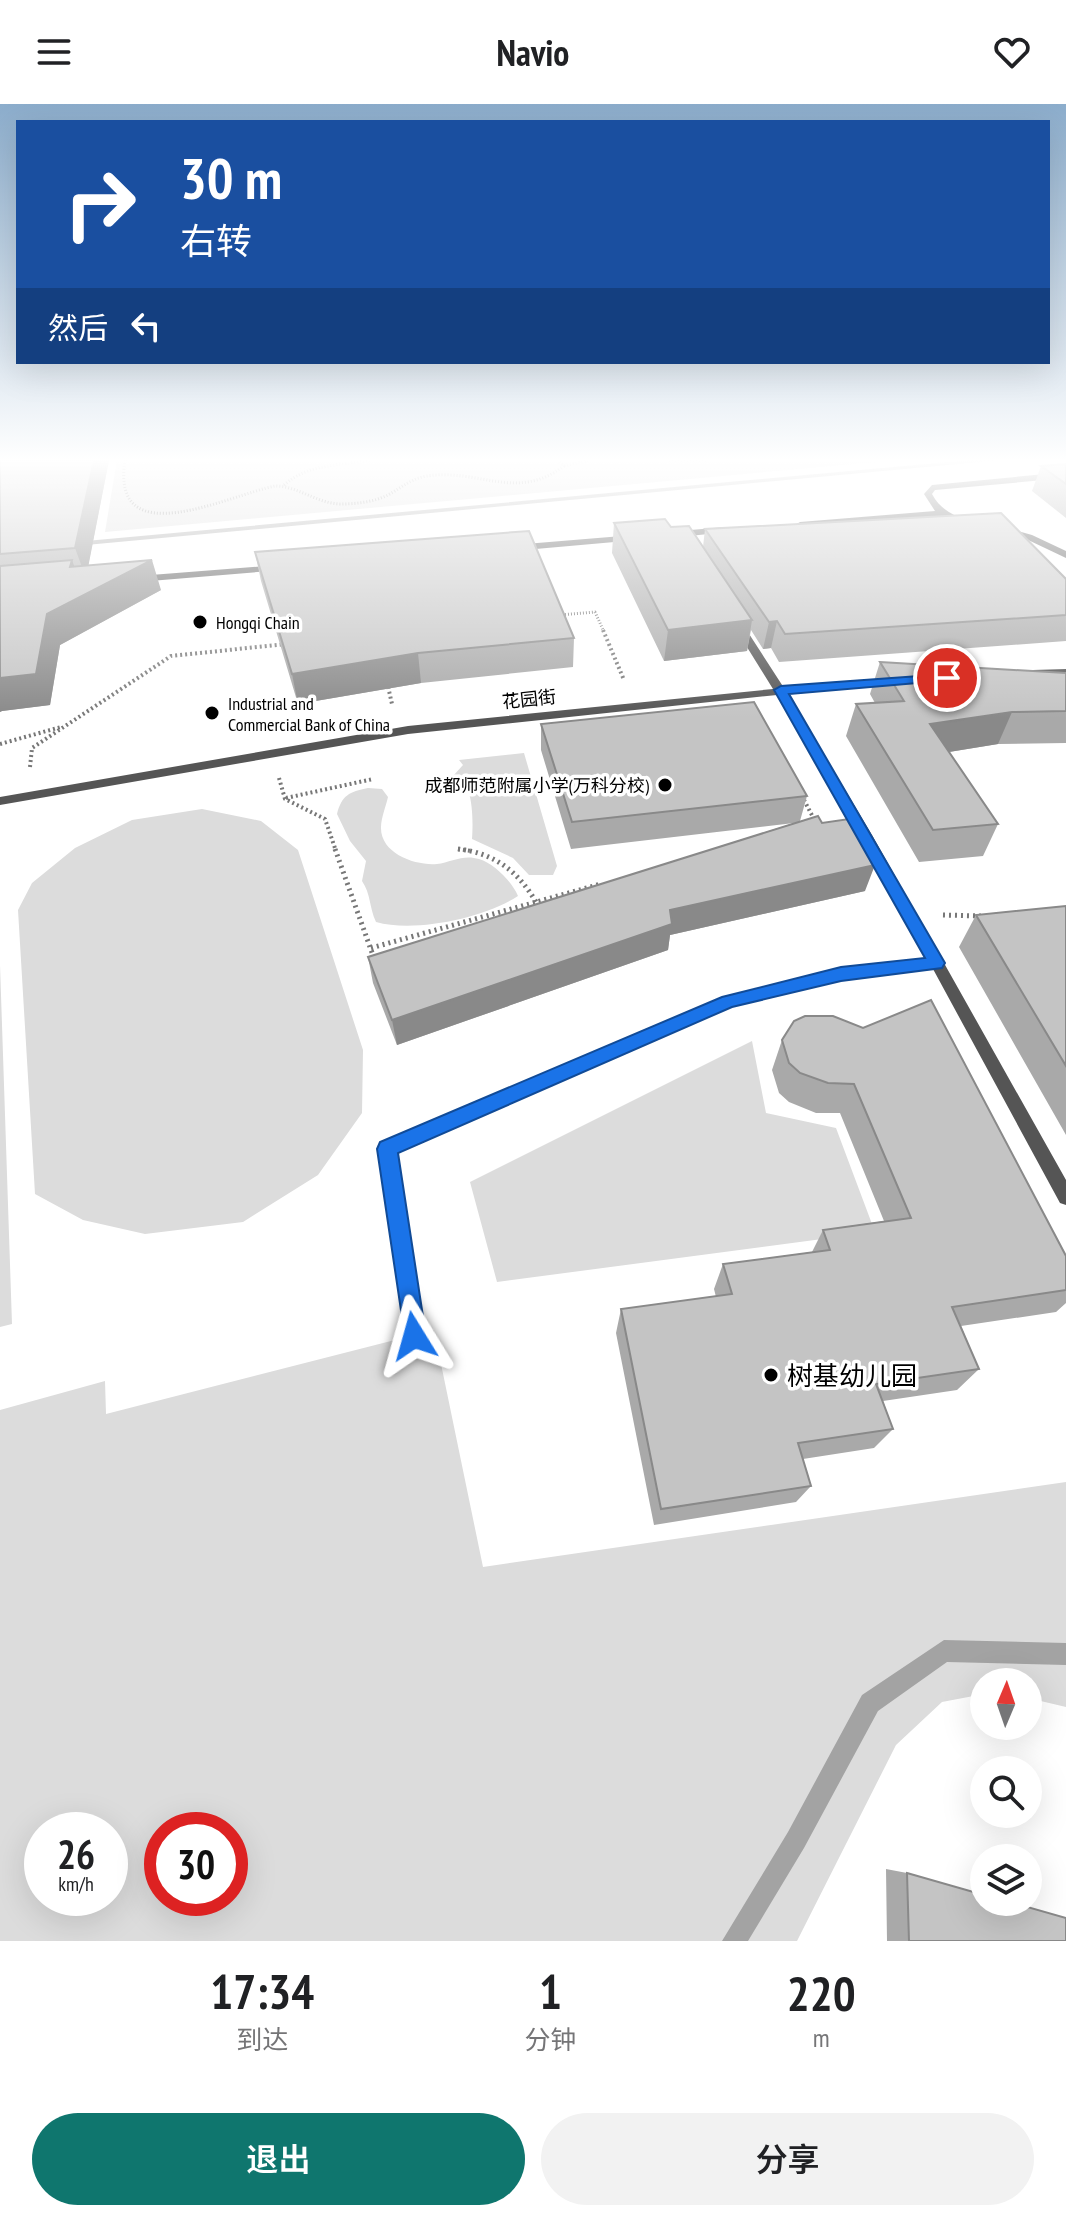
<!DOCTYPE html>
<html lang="zh">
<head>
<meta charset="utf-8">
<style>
  body { margin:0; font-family:"PT Sans Narrow","Noto Sans SC",sans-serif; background:#f2f2f2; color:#202124; height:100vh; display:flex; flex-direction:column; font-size:30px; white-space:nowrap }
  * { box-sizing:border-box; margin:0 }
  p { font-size:26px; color:#757577 }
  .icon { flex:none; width:44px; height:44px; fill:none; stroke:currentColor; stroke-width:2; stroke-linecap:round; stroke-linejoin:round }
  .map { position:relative; height:1837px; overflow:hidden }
  .panel { display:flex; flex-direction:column; background:#fff; flex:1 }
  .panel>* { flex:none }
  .guide { position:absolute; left:16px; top:16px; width:1034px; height:244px; border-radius:0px; box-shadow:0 8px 32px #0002; background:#1a4fa0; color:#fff; overflow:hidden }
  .needle { width:52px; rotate:2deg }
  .tools { position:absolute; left:970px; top:1564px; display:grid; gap:16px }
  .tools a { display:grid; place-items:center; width:72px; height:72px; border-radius:50%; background:#fff; box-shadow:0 8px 32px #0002; font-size:40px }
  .speed { position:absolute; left:24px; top:1708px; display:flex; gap:16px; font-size:40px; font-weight:700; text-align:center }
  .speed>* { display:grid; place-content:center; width:104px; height:104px; border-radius:50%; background:#fff; box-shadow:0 8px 32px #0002; line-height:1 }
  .speed small { font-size:20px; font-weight:400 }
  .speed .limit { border:12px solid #d22; background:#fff; color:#111 }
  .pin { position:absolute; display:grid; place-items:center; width:68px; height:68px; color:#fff; margin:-34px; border:4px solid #fff; border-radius:50%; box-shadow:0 2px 8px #0007 }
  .me { position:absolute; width:88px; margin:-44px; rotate:352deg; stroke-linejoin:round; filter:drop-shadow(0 0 6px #0008) }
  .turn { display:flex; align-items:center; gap:28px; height:168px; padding:0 32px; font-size:36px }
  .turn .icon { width:104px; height:104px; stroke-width:2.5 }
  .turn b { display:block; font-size:56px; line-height:68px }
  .then { display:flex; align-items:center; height:76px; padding:0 32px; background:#0003; gap:16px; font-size:30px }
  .eta { display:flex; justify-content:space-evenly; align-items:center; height:136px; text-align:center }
  .eta b { font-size:48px; font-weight:600; line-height:56px }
  .button { display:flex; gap:16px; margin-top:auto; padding:16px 32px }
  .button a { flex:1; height:92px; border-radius:48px; background:#0f766e; color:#fff; font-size:32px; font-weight:600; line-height:92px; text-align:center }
  .button a+a { background:#f2f2f2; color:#202124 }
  header { display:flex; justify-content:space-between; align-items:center; height:104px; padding:0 32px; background:#fff; font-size:36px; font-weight:600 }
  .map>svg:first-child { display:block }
</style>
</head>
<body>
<header><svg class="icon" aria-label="menu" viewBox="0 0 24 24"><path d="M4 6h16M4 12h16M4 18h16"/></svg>Navio<svg class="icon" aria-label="heart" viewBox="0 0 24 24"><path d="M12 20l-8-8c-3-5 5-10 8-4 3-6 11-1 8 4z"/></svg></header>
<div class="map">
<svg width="1066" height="1837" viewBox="0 0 1066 1837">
  <rect width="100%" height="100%" fill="#fff"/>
  <path fill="#dcdcdc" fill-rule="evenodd" d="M117,356H898L105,428Z
    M524,649L557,762L553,771H529L513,754L472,735C473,721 473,700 468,686L455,679L453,672L463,661L459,656Z
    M368,684L382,685L388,693C386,702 381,714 381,723C380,750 416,762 437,760C451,758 464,750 479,755C495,760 512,778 518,792C484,814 415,829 376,818C369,803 371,790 362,777L366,757L350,737L337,710C342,691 349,688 368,684Z
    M202,705L261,717L298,746L363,946L362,1009L318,1071L243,1118L145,1130L83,1116L35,1090L18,806L32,779L75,744L132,716Z
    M0,861L12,1220L0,1223Z
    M752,937L766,1009L836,1024L875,1128L497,1178L470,1078Z
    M434,1226L483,1463L1066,1378V1603L1028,1594V1578H984V1590L942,1598L896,1641L797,1837H0V1306L105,1277L106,1310ZM42,1726H110V1794H42ZM162,1726H230V1794H162Z"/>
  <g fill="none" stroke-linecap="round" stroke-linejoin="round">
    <path fill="#a3a3a3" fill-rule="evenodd" d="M970,356H1001L75,442L71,440L75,438Z
      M944,1536L1066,1539V1561L947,1558L878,1607L804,1744L748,1837H722L788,1728L862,1591Z"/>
    <path stroke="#777" stroke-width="3" stroke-dasharray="1 2" stroke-linecap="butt" d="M125,356C110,452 229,391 275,382C298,382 316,399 340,400C356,400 374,398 388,391C401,384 412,374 427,372C479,364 516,398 564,362L557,356
      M669,356H707
      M564,362L589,356
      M284,381C309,359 339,362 370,356
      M559,511L595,508L604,528"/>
    <path stroke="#777" stroke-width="4" stroke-dasharray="2 3" stroke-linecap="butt" d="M603,526L624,576
      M387,578L392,600
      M0,640L61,623
      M30,663L32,644L171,552L286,540
      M279,674L285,695L325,715L336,747
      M286,694L373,675
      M804,696L816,719
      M458,745L472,747"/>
    <path stroke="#777" stroke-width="5" stroke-dasharray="2 4" stroke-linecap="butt" d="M335,745L375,857
      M458,745C494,749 518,767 536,798
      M943,811L981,812
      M371,844L601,780"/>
    <path fill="#555" fill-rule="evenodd" d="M1066,368V374L935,386L932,390C940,405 952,411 967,416L969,418L964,421L941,412L800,424L795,421L800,418L935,407L924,390L932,381Z
      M725,423L728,424V428L679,433L674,430L679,427Z
      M1003,423L1032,431L1066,447V454L1026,435L1000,428V424Z"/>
    <path fill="#555" fill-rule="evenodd" d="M634,431L639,434L637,436L513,447L508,444L513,441Z
      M279,461L284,464L282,466L138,478L133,475L138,472Z
      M737,516L742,519L784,584L894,573L900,576L894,579L788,590L872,731L1066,1076V1101L1060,1099L933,865L841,876L731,902L396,1049L424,1232L421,1239L414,1242L407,1239L378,1045L381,1040L722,893L841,864L927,854L777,591L408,630L0,701V693L408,622L773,585L732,519Z
      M1066,565V571L1033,572L1027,569L1033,566Z"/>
  </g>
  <path fill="#a9a9a9" d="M0,356H109L88,462L161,486L60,541L50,601L2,607L0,608Z
    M1066,360V414L1032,387L1041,362Z
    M614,419L671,423L703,443L705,425L1066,475V537L779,558L771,544L763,545L751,526L747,547L664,557L612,449Z
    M255,448L574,534L573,563L421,579L298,600L261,477Z
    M880,558L1066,569V639L998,640L949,648L998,720L983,752L919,758L846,632L856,600L875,599L870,590Z
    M541,620L807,692L800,717L865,787L670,831L668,846L397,941L373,879L368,853L794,719L571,745L541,646Z
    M1066,802V1031L959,843L976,811Z
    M794,917L1066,1152V1199L1056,1208L961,1222L979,1265L957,1286L883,1297L893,1325L874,1344L803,1355L811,1382L796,1398L654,1421L616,1229L621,1205L716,1193L714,1185L723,1160L812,1148L823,1126L884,1117L840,1009H816L789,998L779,989L772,966L782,936Z
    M886,1765L907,1769L1066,1837H887Z"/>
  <path fill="#898989" d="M94,356H109L86,474L75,444Z
    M72,456L83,486L152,456L161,486L60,541L50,601L2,607L0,608V574L47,510L70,463Z
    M752,516L747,547L664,557L668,526Z
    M777,517L771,544L763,545L769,518Z
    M418,549L421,579L298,600L292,570Z
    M1012,608L998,640L918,653L930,620Z
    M875,761L865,787L670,831L668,846L397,941L392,916L670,806Z"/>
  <path fill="#c4c4c4" stroke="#898989" stroke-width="2" d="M0,356H94L75,444L0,450Z
    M1066,360V380L1041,362Z
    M1001,409L1066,475V511L785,530L777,517L769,518L705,425Z
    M665,415L671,423L689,422L752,516L668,526L614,419Z
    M529,427L574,534L418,549L292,570L255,448Z
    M72,456L70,463L152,456L47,510L36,570L0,574V462Z
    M880,558L1066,569V607L1012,608L930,620L998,720L933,726L856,600L904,597Z
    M754,598L807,692L572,718L541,620Z
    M818,712L822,719L849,715L875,761L670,806L672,820L392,916L368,853Z
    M1066,802V962L976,811Z
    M931,896L1066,1152V1186L952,1203L979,1265L876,1280L893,1325L798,1339L811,1382L661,1405L621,1205L732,1190L723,1160L830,1146L823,1126L911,1114L854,980L828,979L800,969L789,959L782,936L794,917L805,912H833L863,924Z
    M907,1769L984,1791V1798H1010L1066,1814V1837H909Z"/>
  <linearGradient id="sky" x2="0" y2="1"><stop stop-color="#8cadcc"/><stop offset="0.58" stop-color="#fff"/><stop offset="1" stop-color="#fff" stop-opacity="0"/></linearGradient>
  <rect width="1066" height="614" fill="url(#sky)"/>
  <path fill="#1a73e8" stroke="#114b97" stroke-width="2" d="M947,570L954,574L952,576L789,590L945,859L942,864L841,877L732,903L398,1049L426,1232L422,1240L414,1243L406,1240L377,1045L380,1038L722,893L841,863L925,854L774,586L781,582Z"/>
  <g fill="#000" stroke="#fff" stroke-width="3">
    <circle cx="200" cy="518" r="8"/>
    <circle cx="212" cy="609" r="8"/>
    <circle cx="665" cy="681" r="8"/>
    <circle cx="771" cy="1271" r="8"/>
  </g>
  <g text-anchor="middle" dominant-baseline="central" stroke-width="7" stroke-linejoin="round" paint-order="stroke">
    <g font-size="18" fill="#000" stroke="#fff" text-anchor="start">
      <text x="216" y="518">Hongqi Chain</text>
      <text x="228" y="599">Industrial and<tspan x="228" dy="21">Commercial Bank of China</tspan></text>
      <text x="649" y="681" text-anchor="end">成都师范附属小学(万科分校)</text>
    </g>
    <g font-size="18" fill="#000" stroke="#fff">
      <text transform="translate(529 595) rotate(-6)">花园街</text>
    </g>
    <g font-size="26" fill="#000" stroke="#fff" text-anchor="start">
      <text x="787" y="1271">树基幼儿园</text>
    </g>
  </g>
</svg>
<div class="tools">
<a><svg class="needle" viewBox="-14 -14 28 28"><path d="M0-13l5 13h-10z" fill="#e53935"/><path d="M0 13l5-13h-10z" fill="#757577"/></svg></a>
<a><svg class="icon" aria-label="search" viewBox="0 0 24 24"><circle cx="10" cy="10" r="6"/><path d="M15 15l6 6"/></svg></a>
<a><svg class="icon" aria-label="layers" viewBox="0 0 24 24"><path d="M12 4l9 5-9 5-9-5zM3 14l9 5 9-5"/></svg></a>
</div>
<div class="speed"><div>26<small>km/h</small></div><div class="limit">30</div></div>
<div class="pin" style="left:947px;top:574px;background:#d93025"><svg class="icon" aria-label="arrive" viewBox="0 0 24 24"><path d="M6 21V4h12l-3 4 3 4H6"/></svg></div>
<svg class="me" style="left:414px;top:1232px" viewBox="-20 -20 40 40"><path d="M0-17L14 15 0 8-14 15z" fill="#1a73e8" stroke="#fff" stroke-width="4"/></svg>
<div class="guide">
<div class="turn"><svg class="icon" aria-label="right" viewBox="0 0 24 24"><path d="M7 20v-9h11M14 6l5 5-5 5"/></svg><div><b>30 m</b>右转</div></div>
<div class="then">然后<svg class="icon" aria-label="left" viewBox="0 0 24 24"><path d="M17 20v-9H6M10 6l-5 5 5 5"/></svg></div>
</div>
</div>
<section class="panel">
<div class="eta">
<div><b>17:34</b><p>到达</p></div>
<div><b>1</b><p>分钟</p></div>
<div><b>220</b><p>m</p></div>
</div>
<div class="button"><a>退出</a><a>分享</a></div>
</section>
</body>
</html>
